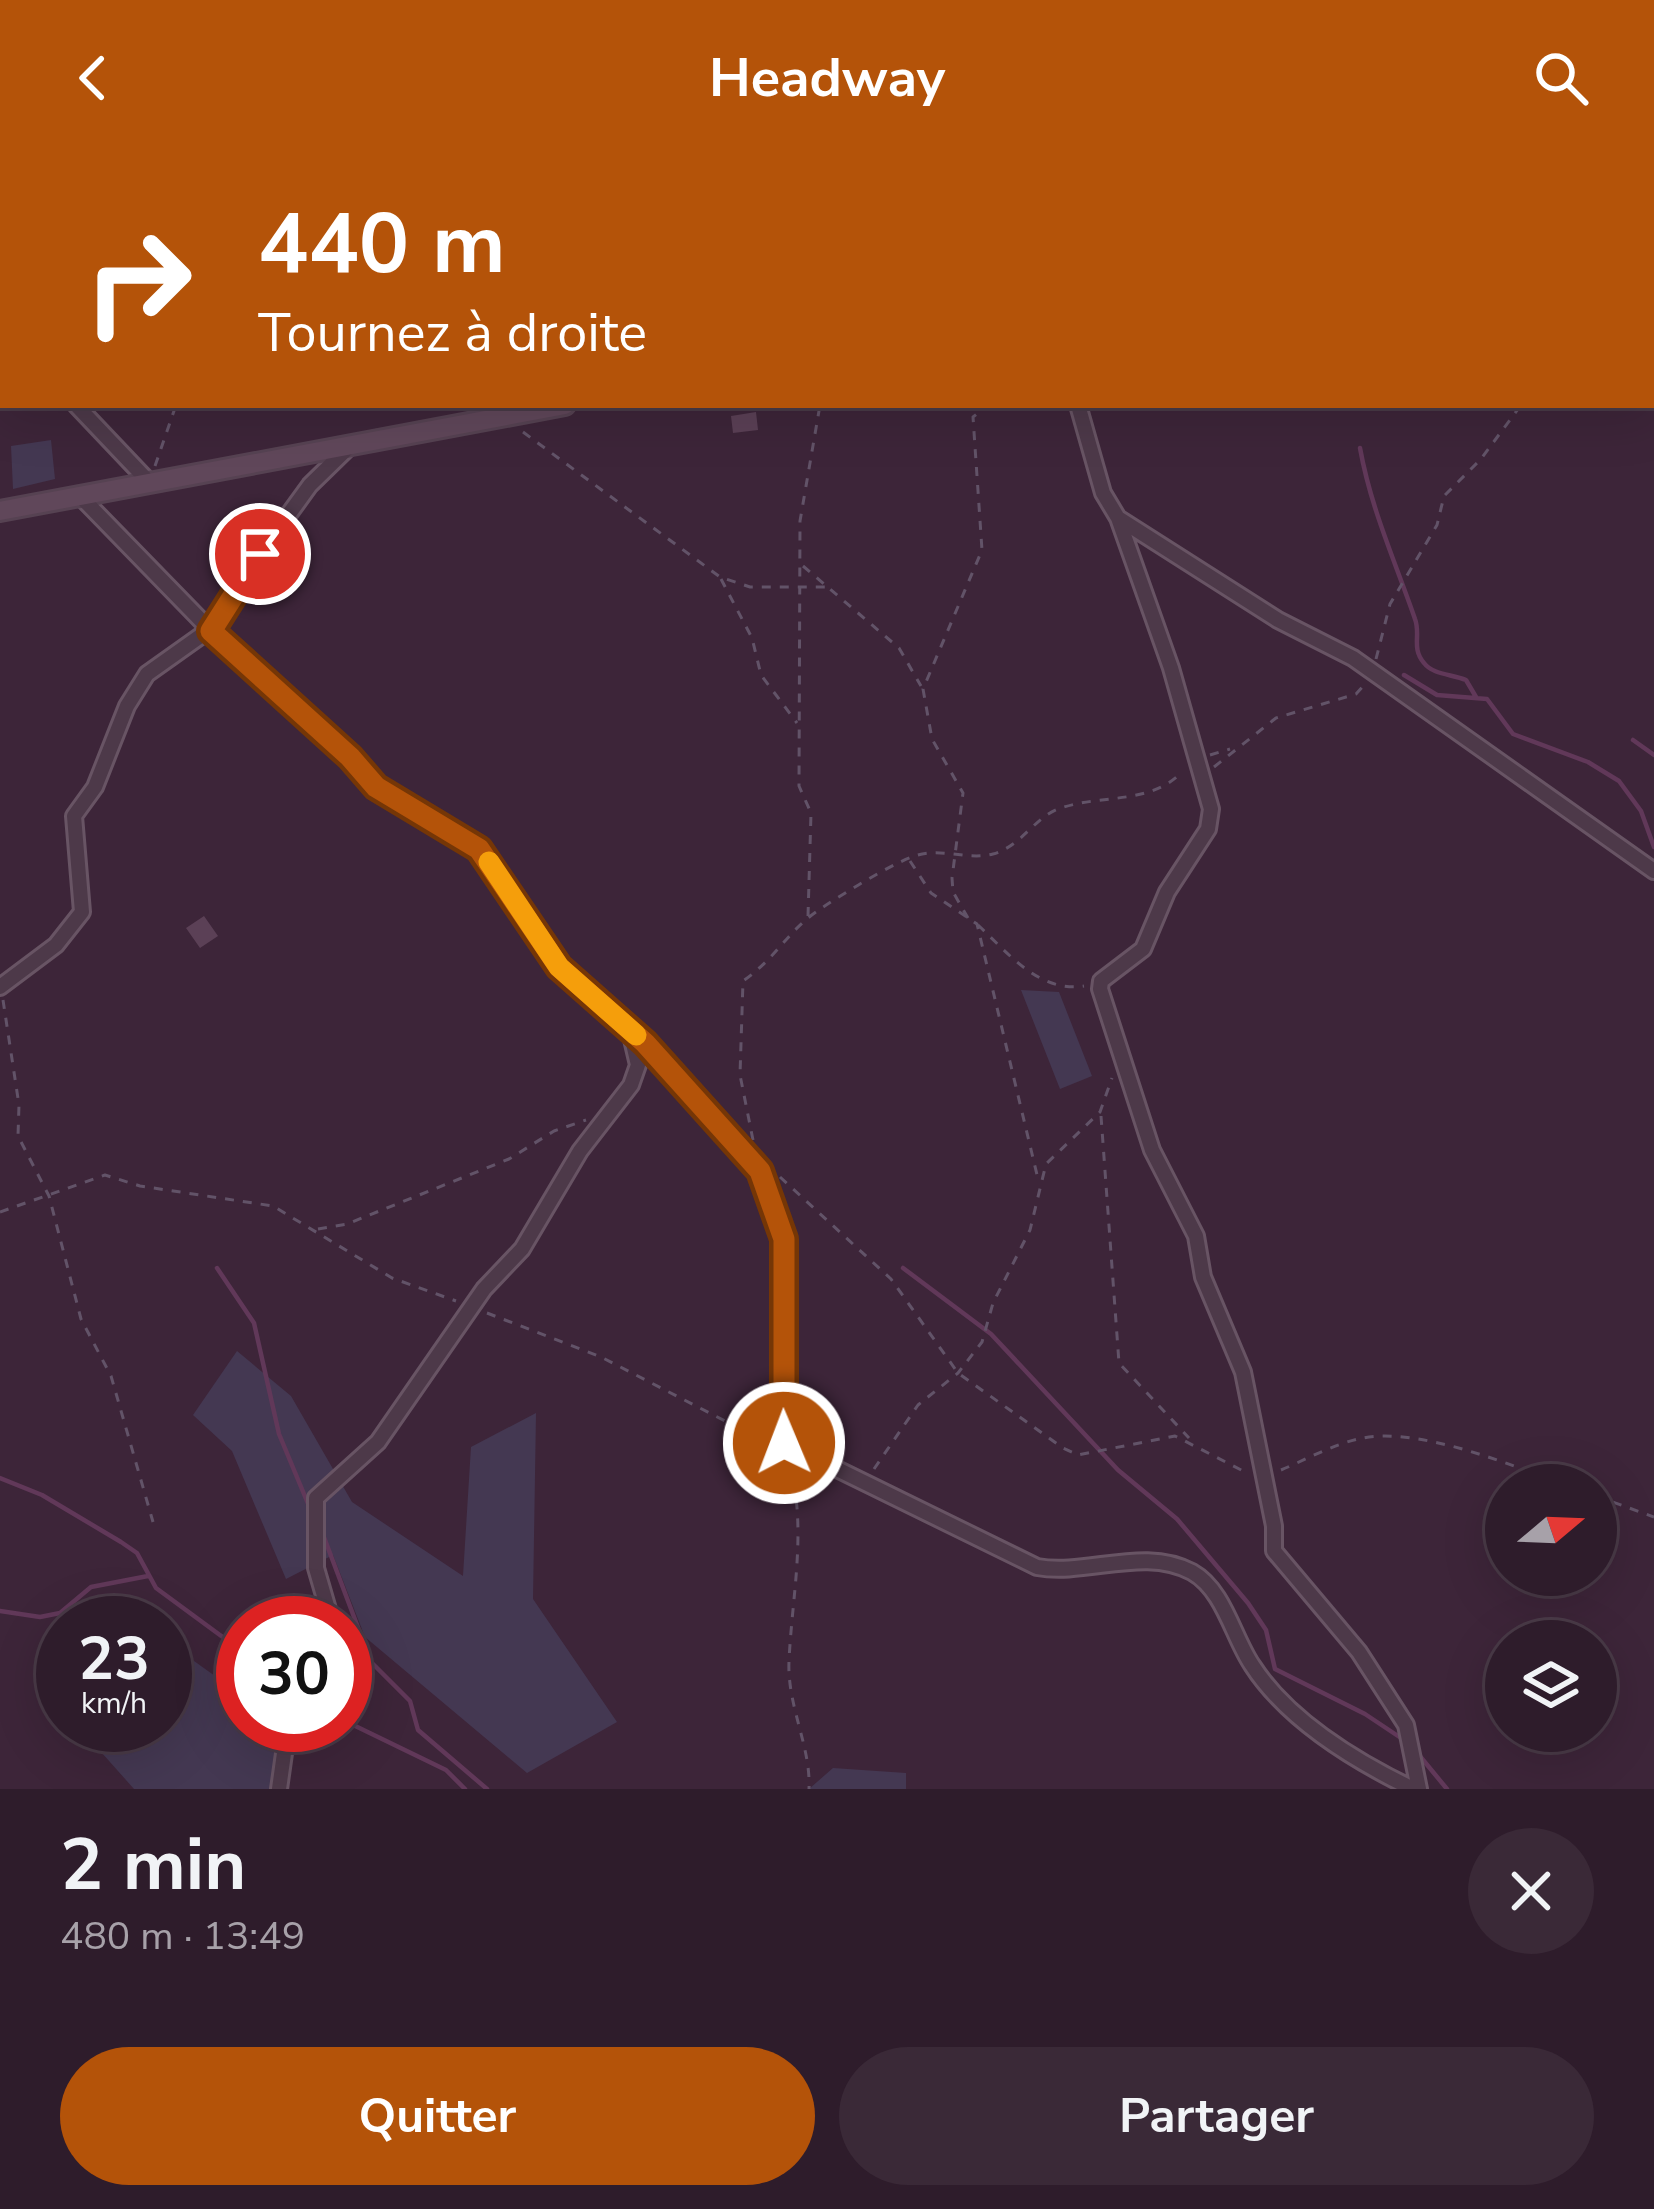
<!DOCTYPE html>
<html lang="fr">
<head>
<meta charset="utf-8">
<style>
  body { margin:0; font-family:"Nunito Sans",sans-serif; background:#3a2937; color:#f1f3f6; height:100vh; display:flex; flex-direction:column; font-size:45px; white-space:nowrap }
  * { box-sizing:border-box; margin:0 }
  p { font-size:39px; color:#a7a1a9 }
  .icon { flex:none; width:66px; height:66px; fill:none; stroke:currentColor; stroke-width:2; stroke-linecap:round; stroke-linejoin:round }
  .map { position:relative; height:1633px; overflow:hidden }
  .sheet { display:flex; flex-direction:column; background:#2e1c2b; flex:1 }
  .sheet>* { flex:none }
  .hud { position:absolute; left:0px; top:0px; width:1656px; height:252px; box-shadow:0 12px 48px #0002,0 0 0 3px #493a47; background:#b45309; color:#fff; overflow:hidden }
  .needle { width:78px; rotate:71deg }
  .fabs { position:absolute; left:1485px; top:1308px; display:grid; gap:24px }
  .fabs a { display:grid; place-items:center; width:132px; height:132px; border-radius:50%; background:#2e1c2b; box-shadow:0 12px 48px #0002,0 0 0 3px #493a47; font-size:60px }
  .speed { position:absolute; left:36px; top:1440px; display:flex; gap:24px; font-size:60px; font-weight:700; text-align:center }
  .speed>* { display:grid; place-content:center; width:156px; height:156px; border-radius:50%; background:#2e1c2b; box-shadow:0 12px 48px #0002,0 0 0 3px #493a47; line-height:1 }
  .speed small { font-size:30px; font-weight:400 }
  .speed .limit { border:18px solid #d22; background:#fff; color:#111 }
  .pin { position:absolute; display:grid; place-items:center; width:102px; height:102px; color:#fff; margin:-51px; border:6px solid #fff; border-radius:50%; box-shadow:0 3px 12px #0007 }
  .me { position:absolute; width:132px; margin:-66px; rotate:359deg; stroke-linejoin:round; filter:drop-shadow(0 0 9px #0008) }
  .turn { display:flex; align-items:center; gap:42px; height:252px; padding:0 60px; font-size:54px }
  .turn .icon { width:156px; height:156px; stroke-width:2.5 }
  .turn b { display:block; font-size:84px; line-height:102px }
  .round { display:grid; place-items:center; flex:none; width:126px; height:126px; border-radius:63px; background:#3a2937 }
  .head { display:flex; align-items:center; justify-content:space-between; height:204px; padding:0 60px }
  h1 { font-size:72px; font-weight:700; line-height:90px }
  .cta { display:flex; gap:24px; margin-top:auto; padding:24px 60px }
  .cta a { flex:1; height:138px; border-radius:72px; background:#b45309; color:#fff; font-size:48px; font-weight:700; line-height:138px; text-align:center }
  .cta a+a { background:#3a2937; color:#f1f3f6 }
  header { display:flex; justify-content:space-between; align-items:center; height:156px; padding:0 60px; background:#b45309; color:#fff; font-size:54px; font-weight:700 }
  .map>svg:first-child { display:block }
</style>
</head>
<body>
<header><svg class="icon" aria-label="back" viewBox="0 0 24 24"><path d="M15 5l-7 7 7 7"/></svg>Headway<svg class="icon" aria-label="search" viewBox="0 0 24 24"><circle cx="10" cy="10" r="6"/><path d="M15 15l6 6"/></svg></header>
<div class="map">
<svg width="1654" height="1633" viewBox="0 0 1654 1633">
  <rect width="100%" height="100%" fill="#3d2539"/>
  <path fill="#443852" d="M51,284L55,323L13,333L11,290Z
    M1021,834L1059,836L1092,920L1060,933Z
    M237,1195L291,1240L352,1346L463,1420L471,1291L536,1257L533,1443L617,1566L527,1617L365,1481L333,1399L286,1423L232,1295L193,1259Z
    M173,1490L243,1540V1569H284L279,1633H134L77,1569H165V1494Z
    M833,1612L906,1617V1633H809Z"/>
  <g fill="none" stroke-linecap="round" stroke-linejoin="round">
    <path stroke="#613859" stroke-width="4.5" d="M1360,292C1371,353 1395,405 1415,463C1421,479 1411,492 1424,507C1433,519 1452,518 1466,524L1476,541
      M1404,519L1437,539L1487,543L1513,578L1588,606L1619,625L1641,655L1654,691
      M1633,584L1654,599
      M217,1112L254,1167L279,1278L309,1350
      M903,1112L991,1178L1118,1314L1177,1363L1248,1447L1266,1474L1275,1513L1365,1558L1407,1586
      M0,1322L42,1339L121,1386L137,1397L156,1432L243,1496
      M322,1376L371,1506L410,1545L418,1574L487,1633
      M0,1455L40,1461L60,1457L91,1431L148,1420
      M345,1565L446,1614L465,1633
      M1419,1599L1447,1633"/>
  </g>
  <path fill="#5b4056" d="M756,256L758,274L733,277L731,260Z
    M204,760L218,780L200,792L186,772Z"/>
  <g fill="none" stroke-linecap="round" stroke-linejoin="round">
    <defs>
      <path id="street" d="M618,0L619,3
        M1104,0L1105,3
        M70,3L91,0
        M0,6H3
        M0,139L3,143
        M76,249L149,326
        M1078,249L1103,337L1118,362L1278,464L1353,502L1654,715
        M80,340L222,486L350,601L376,631L479,693L559,811L645,887L760,1015L784,1083V1287L1037,1411C1088,1420 1144,1390 1192,1416C1224,1434 1233,1481 1252,1509C1288,1565 1355,1605 1413,1633
        M1118,362L1171,512L1211,653L1208,673L1167,736L1143,793L1101,825L1100,833L1152,994L1196,1080L1203,1121L1243,1216L1274,1370V1395L1359,1496L1406,1569L1419,1633
        M0,831L56,789L82,756L74,660L95,631L127,550L147,518L223,464L260,398L310,329L351,289
        M332,1467L316,1412V1342L378,1286L484,1133L522,1093L580,995L631,929L638,909L631,879
        M279,1633L288,1569"/>
      <path id="secondary" d="M1653,55H1654
        M0,355L565,249"/>
    </defs>
    <use href="#street" stroke="#685464" stroke-width="20"/>
    <use href="#secondary" stroke="#564252" stroke-width="24"/>
    <path stroke="#625368" stroke-width="3" stroke-dasharray="9 9" stroke-linecap="butt" d="M205,0L206,3
      M492,3V0
      M1653,167H1654
      M0,195L3,189
      M523,276L720,421L750,431H827
      M155,310L176,249
      M803,410L899,492L921,530
      M721,423L752,482L761,519L797,567
      M1376,503L1390,448L1437,369L1444,340L1481,303L1521,249
      M1210,599L1230,593
      M1214,611L1276,562L1356,538L1365,528
      M910,705L931,737L977,768L1038,1023
      M808,760L811,657L799,630L800,365L820,249
      M968,762L953,736L952,722L963,637L932,583L923,533L982,394L973,261L988,249
      M978,769C1008,797 1039,837 1084,830
      M3,844L19,949L18,980L49,1040L81,1163L111,1220L153,1366
      M1101,960L1119,1207L1189,1282
      M753,984L740,919L743,825C773,804 784,782 808,762C825,748 891,708 912,701C940,690 966,705 993,698C1022,690 1035,660 1061,652C1102,638 1150,649 1182,616
      M780,1021L891,1123L958,1217L1063,1292L1078,1299L1175,1280L1249,1318
      M0,1056L105,1019L140,1030L273,1050L392,1122L456,1145
      M318,1073L347,1068L509,1003L554,975L586,964
      M487,1157L601,1201L727,1266L769,1281
      M790,1309C807,1375 792,1439 789,1505C787,1550 811,1590 809,1633
      M874,1313L918,1249L958,1217L982,1186L993,1147L1030,1074L1046,1008L1100,956L1112,922
      M1281,1314C1305,1304 1332,1289 1358,1283C1416,1269 1511,1309 1565,1329
      M1596,1340L1654,1361"/>
    <use href="#street" stroke="#4d3949" stroke-width="14"/>
    <use href="#secondary" stroke="#60475a" stroke-width="18"/>
  </g>
  <g fill="none" stroke-linecap="round" stroke-linejoin="round">
    <defs>
      <path id="route" d="M260,398L211,475L350,601L376,631L479,693L559,811L645,887L760,1015L784,1083V1287"/>
    </defs>
    <use href="#route" stroke="#753606" stroke-width="30"/>
    <use href="#route" stroke="#b45309" stroke-width="21"/>
    <path stroke="#f59e0b" stroke-width="21" d="M489,706L559,811L636,879"/>
  </g>
</svg>
<div class="fabs">
<a><svg class="needle" viewBox="-14 -14 28 28"><path d="M0-13l5 13h-10z" fill="#e53935"/><path d="M0 13l5-13h-10z" fill="#a7a1a9"/></svg></a>
<a><svg class="icon" aria-label="layers" viewBox="0 0 24 24"><path d="M12 4l9 5-9 5-9-5zM3 14l9 5 9-5"/></svg></a>
</div>
<div class="speed"><div>23<small>km/h</small></div><div class="limit">30</div></div>
<div class="pin" style="left:260px;top:398px;background:#d93025"><svg class="icon" aria-label="arrive" viewBox="0 0 24 24"><path d="M6 21V4h12l-3 4 3 4H6"/></svg></div>
<svg class="me" style="left:784px;top:1287px" viewBox="-20 -20 40 40"><circle r="17" fill="#b45309" stroke="#fff" stroke-width="3"/><path d="M0-11L8 9 0 5-8 9z" fill="#fff"/></svg>
<div class="hud">
<div class="turn"><svg class="icon" aria-label="right" viewBox="0 0 24 24"><path d="M7 20v-9h11M14 6l5 5-5 5"/></svg><div><b>440 m</b>Tournez à droite</div></div>
</div>
</div>
<section class="sheet">
<div class="head"><div><h1>2 min</h1><p>480 m · 13:49</p></div><a class="round"><svg class="icon" aria-label="close" viewBox="0 0 24 24"><path d="M6 6l12 12M18 6L6 18"/></svg></a></div>
<div class="cta"><a>Quitter</a><a>Partager</a></div>
</section>
</body>
</html>
